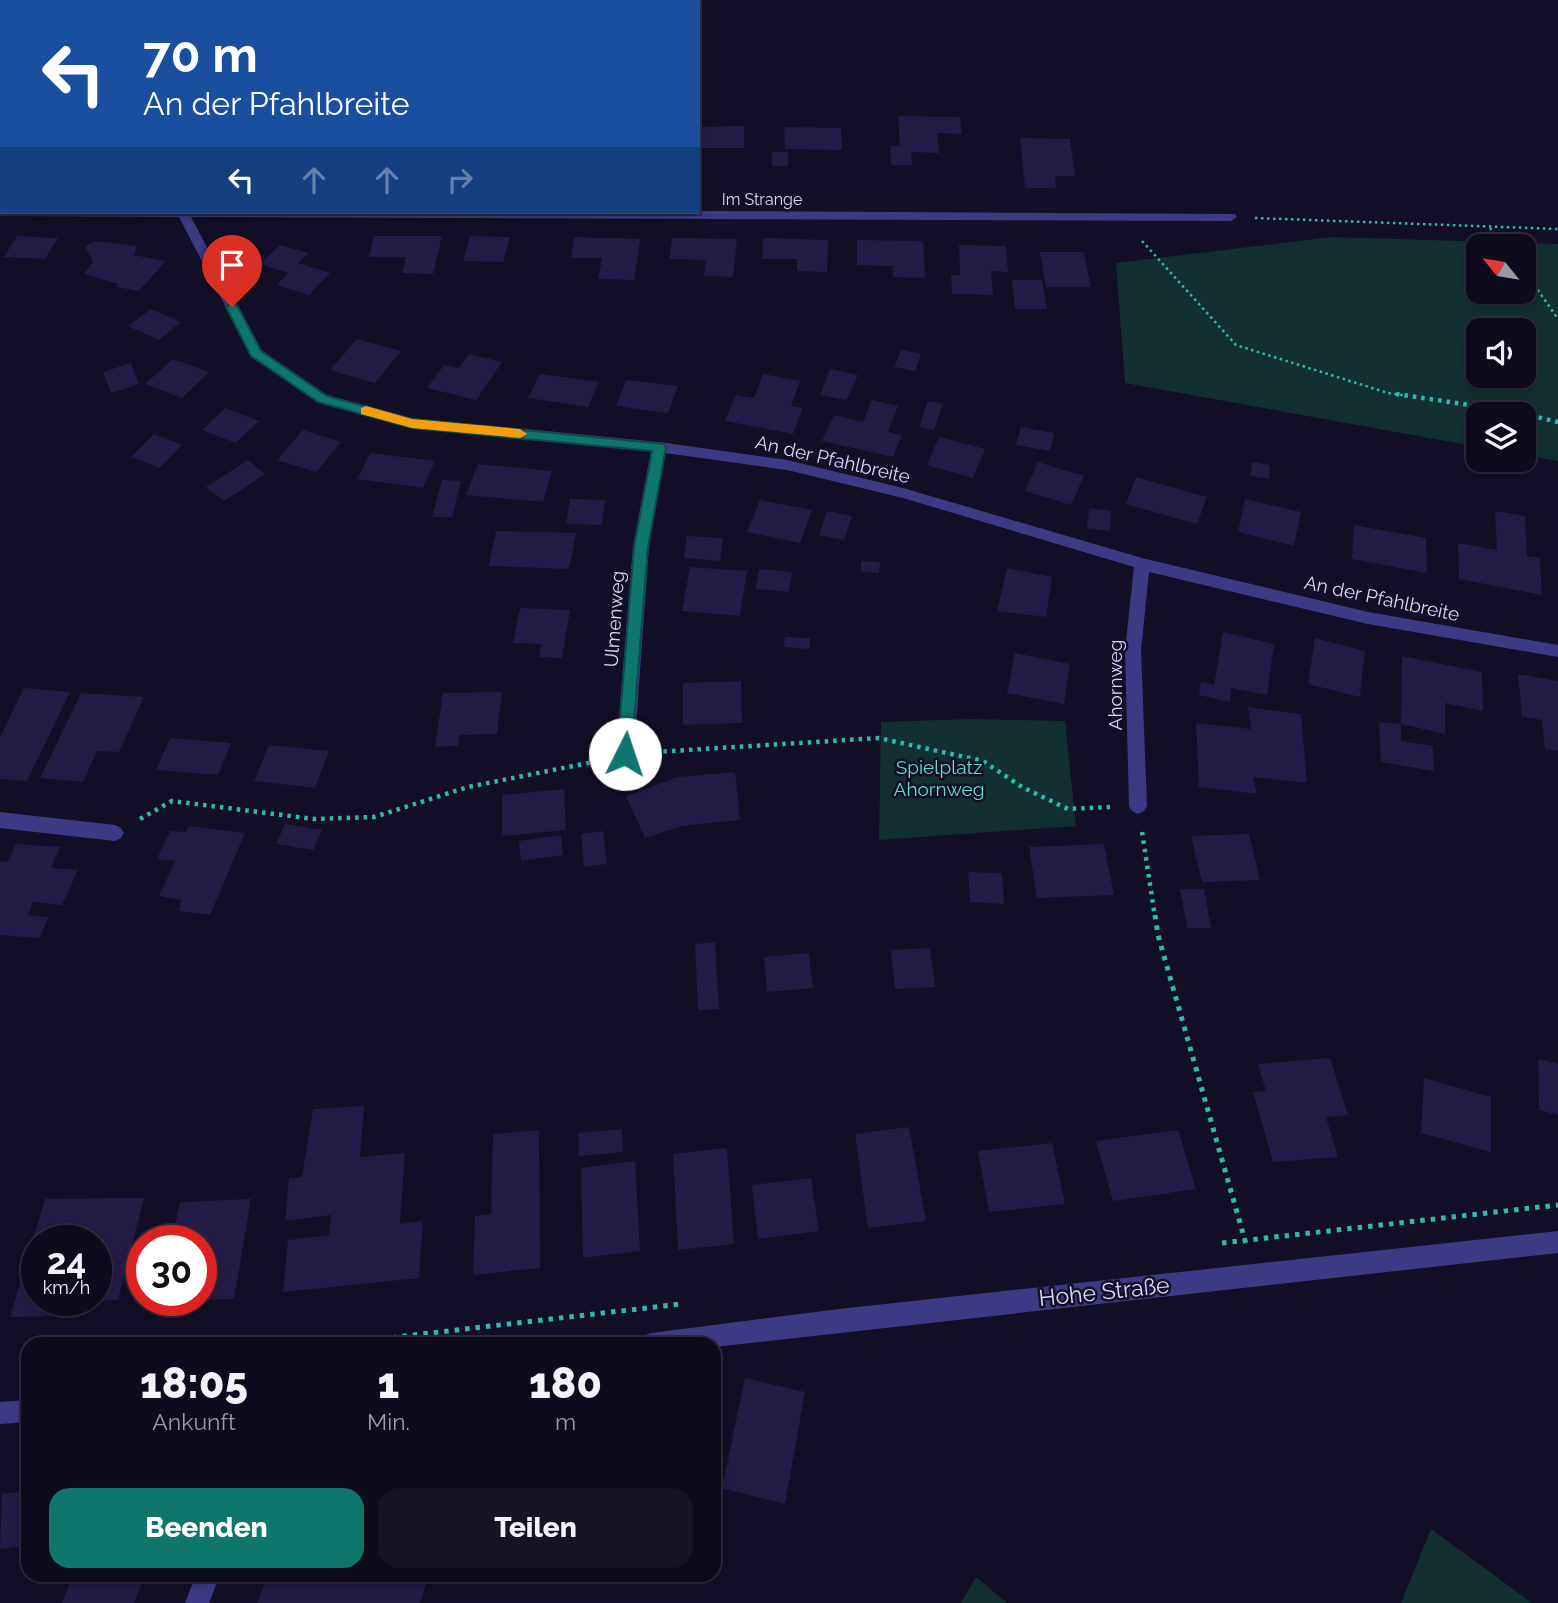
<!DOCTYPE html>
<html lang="de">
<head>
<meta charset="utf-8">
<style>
  body { margin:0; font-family:Raleway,sans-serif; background:#171425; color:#f1f3f6; height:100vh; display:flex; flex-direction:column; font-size:26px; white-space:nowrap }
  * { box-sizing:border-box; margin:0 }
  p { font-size:23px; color:#9b9ba3 }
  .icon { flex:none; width:38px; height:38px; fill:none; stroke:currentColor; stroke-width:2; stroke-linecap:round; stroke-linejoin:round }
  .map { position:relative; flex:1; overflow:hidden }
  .panel { position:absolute; left:21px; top:1337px; width:700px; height:245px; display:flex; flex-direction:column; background:#0e0b1c; border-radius:21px; box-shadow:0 4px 10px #0003,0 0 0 2px #2e2b3b }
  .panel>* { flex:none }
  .guide { position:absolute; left:0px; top:0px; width:700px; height:214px; box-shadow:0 4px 10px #0003,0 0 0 2px #2e2b3b; background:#1a4fa0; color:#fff; overflow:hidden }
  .needle { width:46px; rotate:300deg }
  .controls { position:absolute; left:1466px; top:234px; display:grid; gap:14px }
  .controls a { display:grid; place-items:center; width:70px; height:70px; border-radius:14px; background:#0e0b1c; box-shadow:0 4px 10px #0003,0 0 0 2px #2e2b3b; font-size:35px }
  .speed { position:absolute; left:21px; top:1225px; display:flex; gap:14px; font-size:35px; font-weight:700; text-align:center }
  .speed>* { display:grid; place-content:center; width:91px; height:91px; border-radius:50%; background:#0e0b1c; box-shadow:0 4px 10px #0003,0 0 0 2px #2e2b3b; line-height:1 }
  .speed small { font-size:18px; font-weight:400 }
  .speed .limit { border:10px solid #d22; background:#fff; color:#111 }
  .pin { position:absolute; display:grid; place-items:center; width:60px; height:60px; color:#fff; margin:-72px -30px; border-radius:50% 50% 50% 0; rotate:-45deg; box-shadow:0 0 7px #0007 }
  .pin .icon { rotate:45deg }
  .me { position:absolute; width:77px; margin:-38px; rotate:4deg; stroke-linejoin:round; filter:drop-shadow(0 0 5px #0008) }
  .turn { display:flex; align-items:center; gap:24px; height:147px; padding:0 28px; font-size:32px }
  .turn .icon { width:91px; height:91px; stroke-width:2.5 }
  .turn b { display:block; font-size:49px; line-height:60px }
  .lanes { display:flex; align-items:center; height:66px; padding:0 28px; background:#0003; justify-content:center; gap:35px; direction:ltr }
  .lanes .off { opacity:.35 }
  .eta { display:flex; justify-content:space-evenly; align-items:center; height:119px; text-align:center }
  .eta b { font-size:42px; font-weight:800; line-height:49px }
  .cta { display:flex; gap:14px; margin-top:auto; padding:14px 28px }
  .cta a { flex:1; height:80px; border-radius:21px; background:#0f766e; color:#fff; font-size:28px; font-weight:800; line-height:80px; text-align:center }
  .cta a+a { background:#171425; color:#f1f3f6 }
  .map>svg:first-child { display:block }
</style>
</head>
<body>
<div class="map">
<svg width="1558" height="1603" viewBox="0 0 1558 1603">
  <rect width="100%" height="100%" fill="#130f26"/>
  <path fill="#12302f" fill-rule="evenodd" d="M1332,237L1558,244V461L1524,455V415H1479V447L1125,383L1116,263ZM1479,247H1524V292H1479ZM1479,331H1524V376H1479Z
    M970,719L1065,721L1076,826L879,840L881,722Z
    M1431,1529L1532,1603H1401Z
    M976,1577L1007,1603H961Z"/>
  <path fill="#241b47" d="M898,116L960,117L962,134L937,133L939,153L911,152L912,165H891L890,146H900Z
    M744,126V148H698V127Z
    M784,127L841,128L842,150L785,149Z
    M1020,138L1070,139L1075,176H1055L1056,188H1025Z
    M772,152H788V166H772Z
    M17,236L58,238L45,259L4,257Z
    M374,236H442L433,274L402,273L406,257H369Z
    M470,236L510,237L503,262L463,261Z
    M574,237L640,239L634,280L598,279L602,258H571Z
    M672,238L737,239L733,277L704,276L706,260L669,259Z
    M763,238L828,240L827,272L797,271V259H762Z
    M857,240L923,241L925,278L893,277V266L857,265Z
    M96,241L137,246L134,255L166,261L139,291L116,287L118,284L84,274L93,262L85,246Z
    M280,245L309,253L298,263L330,273L309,295L277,285L288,273L260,264Z
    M959,245L1006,246L1008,272L991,271L993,295L952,294L951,275H960Z
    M1040,252H1084L1091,287H1046Z
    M1012,280H1042L1047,309H1015Z
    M151,309L181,322L159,340L128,326Z
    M357,339L401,351L375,383L330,370Z
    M901,350L921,354L915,371L894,367Z
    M469,354L502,362L476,400L427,388L444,365L459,368Z
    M173,359L209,372L182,398L145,384Z
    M131,363L139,384L111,393L103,372Z
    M830,369L858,375L846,400L820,395Z
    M540,374L599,382L588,407L528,398Z
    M763,374L800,381L791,406L803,408L793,434L725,421L736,395L754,398Z
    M626,380L678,386L668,413L616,406Z
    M872,400L898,406L888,432L902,435L893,457L822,441L834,415L863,422Z
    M928,401L943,403L934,430L919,427Z
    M225,408L259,421L236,443L202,430Z
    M1021,427L1054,433L1050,451L1016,445Z
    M303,430L341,442L316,472L277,460Z
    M154,434L182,445L160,468L131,457Z
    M939,437L985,449L973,478L927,465Z
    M370,453L435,461L423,488L357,479Z
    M248,460L265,474L224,501L206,487Z
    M1038,462L1084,476L1071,505L1025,491Z
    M1252,462L1270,465L1269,479L1250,476Z
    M478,464L552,471L543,502L466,495Z
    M1136,477L1207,497L1197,524L1126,504Z
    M442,480L461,481L452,517H432Z
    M570,499L605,500L602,525L566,524Z
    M1245,499L1301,512L1294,546L1238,532Z
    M760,500L812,510L800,543L747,532Z
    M1089,508L1111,511L1110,531L1087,528Z
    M827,511L852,516L844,540L819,535Z
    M1495,511L1525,516L1527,556L1540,558L1542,595L1459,579L1458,543L1497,550Z
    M1354,525L1426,538L1427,573L1352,559Z
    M496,531L576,533L569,569L489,566Z
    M687,536L723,538L720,561L684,558Z
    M861,561L880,562L879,573L861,572Z
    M690,567L747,571L740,616L682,611Z
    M1007,568L1052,577L1046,617L997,611Z
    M759,569L792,572L789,592L755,589Z
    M520,608L570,610L562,658L539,657L541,644L513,643Z
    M1223,632L1274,644L1267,695L1231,688L1230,702L1199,695L1201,682L1214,685Z
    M785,637L810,638V649L784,647Z
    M1315,638L1365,651L1360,697L1308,684Z
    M1015,653L1070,664L1064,704L1007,693Z
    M1402,656L1482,672L1483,711L1445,703V734L1401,724Z
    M1518,674L1558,681V751L1545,749L1542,720L1522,717Z
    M741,681L742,723L683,725V683Z
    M24,688L70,692L27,781L0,779V737Z
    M502,692L497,734L459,735L458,746L435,747L443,693Z
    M81,693L144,697L119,752L97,751L83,782L40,778Z
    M1248,707L1301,714L1307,783L1253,777L1257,794L1199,787L1196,723L1251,729Z
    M1379,722L1401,724V741L1433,746L1434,771L1381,762Z
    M170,738L231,743L218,775L156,770Z
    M269,745L329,751L315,788L254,781Z
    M735,772L740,820L681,826L645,838L626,796L678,777Z
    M564,789L566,830L502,836V795Z
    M285,824L322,830L313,850L276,844Z
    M189,826L245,833L210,915L179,911L181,900L159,896L175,861L157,859L170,831L186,832Z
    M603,831L607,864L584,867L581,834Z
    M1249,834L1260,880L1202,882L1191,836Z
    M561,835L563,855L521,861L519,841Z
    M16,844L60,847L51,868L78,870L62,905L33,902L28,915L49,917L39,938L0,935V861L8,862Z
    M1104,844L1114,895L1037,898L1029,847Z
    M968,872L1002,873L1004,904L970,902Z
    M1180,889H1204L1211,928H1187Z
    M715,942L719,1009L698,1010L695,944Z
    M930,948L935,987L895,989L891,950Z
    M809,953L813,988L767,992L764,957Z
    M1330,1058L1348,1115L1326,1117L1338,1157L1273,1162L1253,1092L1266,1091L1258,1064Z
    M1538,1059L1558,1064V1115L1539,1110Z
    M1424,1078L1491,1097V1152L1421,1133Z
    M364,1106L360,1157L405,1153L400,1224L423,1221L419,1278L283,1292L288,1240L329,1235L331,1215L285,1221L289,1178L302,1177L313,1109Z
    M909,1127L926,1221L868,1228L855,1134Z
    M622,1129L623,1152L579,1156L578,1133Z
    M539,1130L540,1268L473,1275L475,1216L491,1214L493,1134Z
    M1178,1130L1196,1189L1113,1201L1096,1141Z
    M1052,1143L1065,1204L989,1212L978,1151Z
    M727,1148L734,1244L678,1250L673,1154Z
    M635,1161L640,1251L583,1258L581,1168Z
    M811,1178L819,1231L758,1239L752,1185Z
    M144,1198L118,1300L96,1301V1241H37V1300H74L69,1316L10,1317L45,1199Z
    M251,1199L234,1299L201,1300V1241H172L180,1202Z
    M745,1378L805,1392L785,1504L722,1488Z
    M28,1491V1546L0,1549L2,1494Z
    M73,1575H145L134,1603H62Z
    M268,1575H429L420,1603H257Z"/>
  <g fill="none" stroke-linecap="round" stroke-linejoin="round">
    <path stroke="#2fb8b0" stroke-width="2.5" stroke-dasharray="2.5 3.5" stroke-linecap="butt" d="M1255,218L1558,229
      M1490,228L1505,247
      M1142,241L1236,345L1388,393L1408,396
      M1524,270L1558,319"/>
    <path stroke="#2fb8b0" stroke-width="4.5" stroke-dasharray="3.5 5" stroke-linecap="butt" d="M1396,394L1516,412L1558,422
      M655,752L879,738L983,761L1022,787L1068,809L1110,807
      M140,819L172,801L314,819L374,817L468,787L598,761
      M1142,832L1155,917"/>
    <path stroke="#2fb8b0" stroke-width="5" stroke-dasharray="4.5 6" stroke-linecap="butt" d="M1155,915L1158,935L1246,1244
      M1222,1243L1558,1205
      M372,1344L396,1337L681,1304"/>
    <path fill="#3d3a85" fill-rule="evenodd" d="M0,208L2,212L698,211L1235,214L1237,217L1231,221L191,217L261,350L327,395L412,418L659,442L787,460L903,488L1142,558L1368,612L1558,645V657L1368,624L1149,572L1141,650L1147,806L1144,811L1138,814L1132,811L1129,806L1125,650L1134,567L903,498L787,470L665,453L649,547L634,754L631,759H619L616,754L633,547L651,451L412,428L317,402L251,356L179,217L0,216Z
      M0,812L115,825L121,828L124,833L121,838L115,841L0,828Z
      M1558,1231V1253L714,1347V1344H640L643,1336L651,1333L839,1309Z
      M28,1400V1422L0,1424V1402Z
      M196,1575H220L209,1603H185Z"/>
  </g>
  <path fill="#0f766e" stroke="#0a4d48" stroke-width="2" d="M232,303L238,307L261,351L327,396L412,419L664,444L666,447L648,547L631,759H620L617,754L634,547L652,451L412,428L318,402L251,356L226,307Z"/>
  <path fill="#f59e0b" d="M366,406L412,419L520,429L527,434L520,438L412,428L361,414V408Z"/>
  <g text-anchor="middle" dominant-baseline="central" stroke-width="5" stroke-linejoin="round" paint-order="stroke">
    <g font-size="16" fill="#d9d4ff" stroke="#130f26">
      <text x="762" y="199">Im Strange</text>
    </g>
    <g font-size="19" fill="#d9d4ff" stroke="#130f26">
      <text transform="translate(833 459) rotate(13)">An der Pfahlbreite</text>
      <text transform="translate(1382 598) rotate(12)">An der Pfahlbreite</text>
      <text transform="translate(614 619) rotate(-86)">Ulmenweg</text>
      <text transform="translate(1115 685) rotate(-90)">Ahornweg</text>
    </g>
    <g font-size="19" fill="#5fe0c0" stroke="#130f26">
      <text x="939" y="767">Spielplatz<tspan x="939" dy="22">Ahornweg</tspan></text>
    </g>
    <g font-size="23" fill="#d9d4ff" stroke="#130f26">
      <text transform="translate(1104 1291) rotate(-6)">Hohe Straße</text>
    </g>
  </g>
</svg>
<div class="controls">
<a><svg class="needle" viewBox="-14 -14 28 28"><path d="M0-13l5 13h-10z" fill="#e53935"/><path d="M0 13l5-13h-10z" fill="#9b9ba3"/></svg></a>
<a><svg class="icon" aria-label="sound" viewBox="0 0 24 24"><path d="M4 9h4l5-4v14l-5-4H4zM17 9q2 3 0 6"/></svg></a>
<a><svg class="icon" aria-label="layers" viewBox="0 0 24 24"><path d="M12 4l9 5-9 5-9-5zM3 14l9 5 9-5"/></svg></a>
</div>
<div class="speed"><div>24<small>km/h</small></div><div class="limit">30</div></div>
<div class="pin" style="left:232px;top:307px;background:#d93025"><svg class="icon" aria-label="arrive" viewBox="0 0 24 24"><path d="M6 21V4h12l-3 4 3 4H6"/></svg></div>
<svg class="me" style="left:625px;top:754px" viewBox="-20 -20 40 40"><circle r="19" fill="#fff"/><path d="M0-13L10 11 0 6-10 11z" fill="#0f766e"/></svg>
<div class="guide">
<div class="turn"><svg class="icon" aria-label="left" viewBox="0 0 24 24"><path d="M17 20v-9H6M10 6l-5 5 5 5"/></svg><div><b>70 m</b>An der Pfahlbreite</div></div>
<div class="lanes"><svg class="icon" aria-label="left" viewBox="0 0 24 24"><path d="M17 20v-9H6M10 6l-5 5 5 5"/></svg><svg class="icon off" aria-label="ahead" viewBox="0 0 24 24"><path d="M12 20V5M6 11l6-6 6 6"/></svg><svg class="icon off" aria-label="ahead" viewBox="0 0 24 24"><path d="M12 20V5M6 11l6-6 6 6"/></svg><svg class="icon off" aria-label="right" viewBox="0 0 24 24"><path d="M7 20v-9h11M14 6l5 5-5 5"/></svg></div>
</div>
<section class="panel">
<div class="eta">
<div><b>18:05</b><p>Ankunft</p></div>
<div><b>1</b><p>Min.</p></div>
<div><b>180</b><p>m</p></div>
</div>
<div class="cta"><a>Beenden</a><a>Teilen</a></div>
</section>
</div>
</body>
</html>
